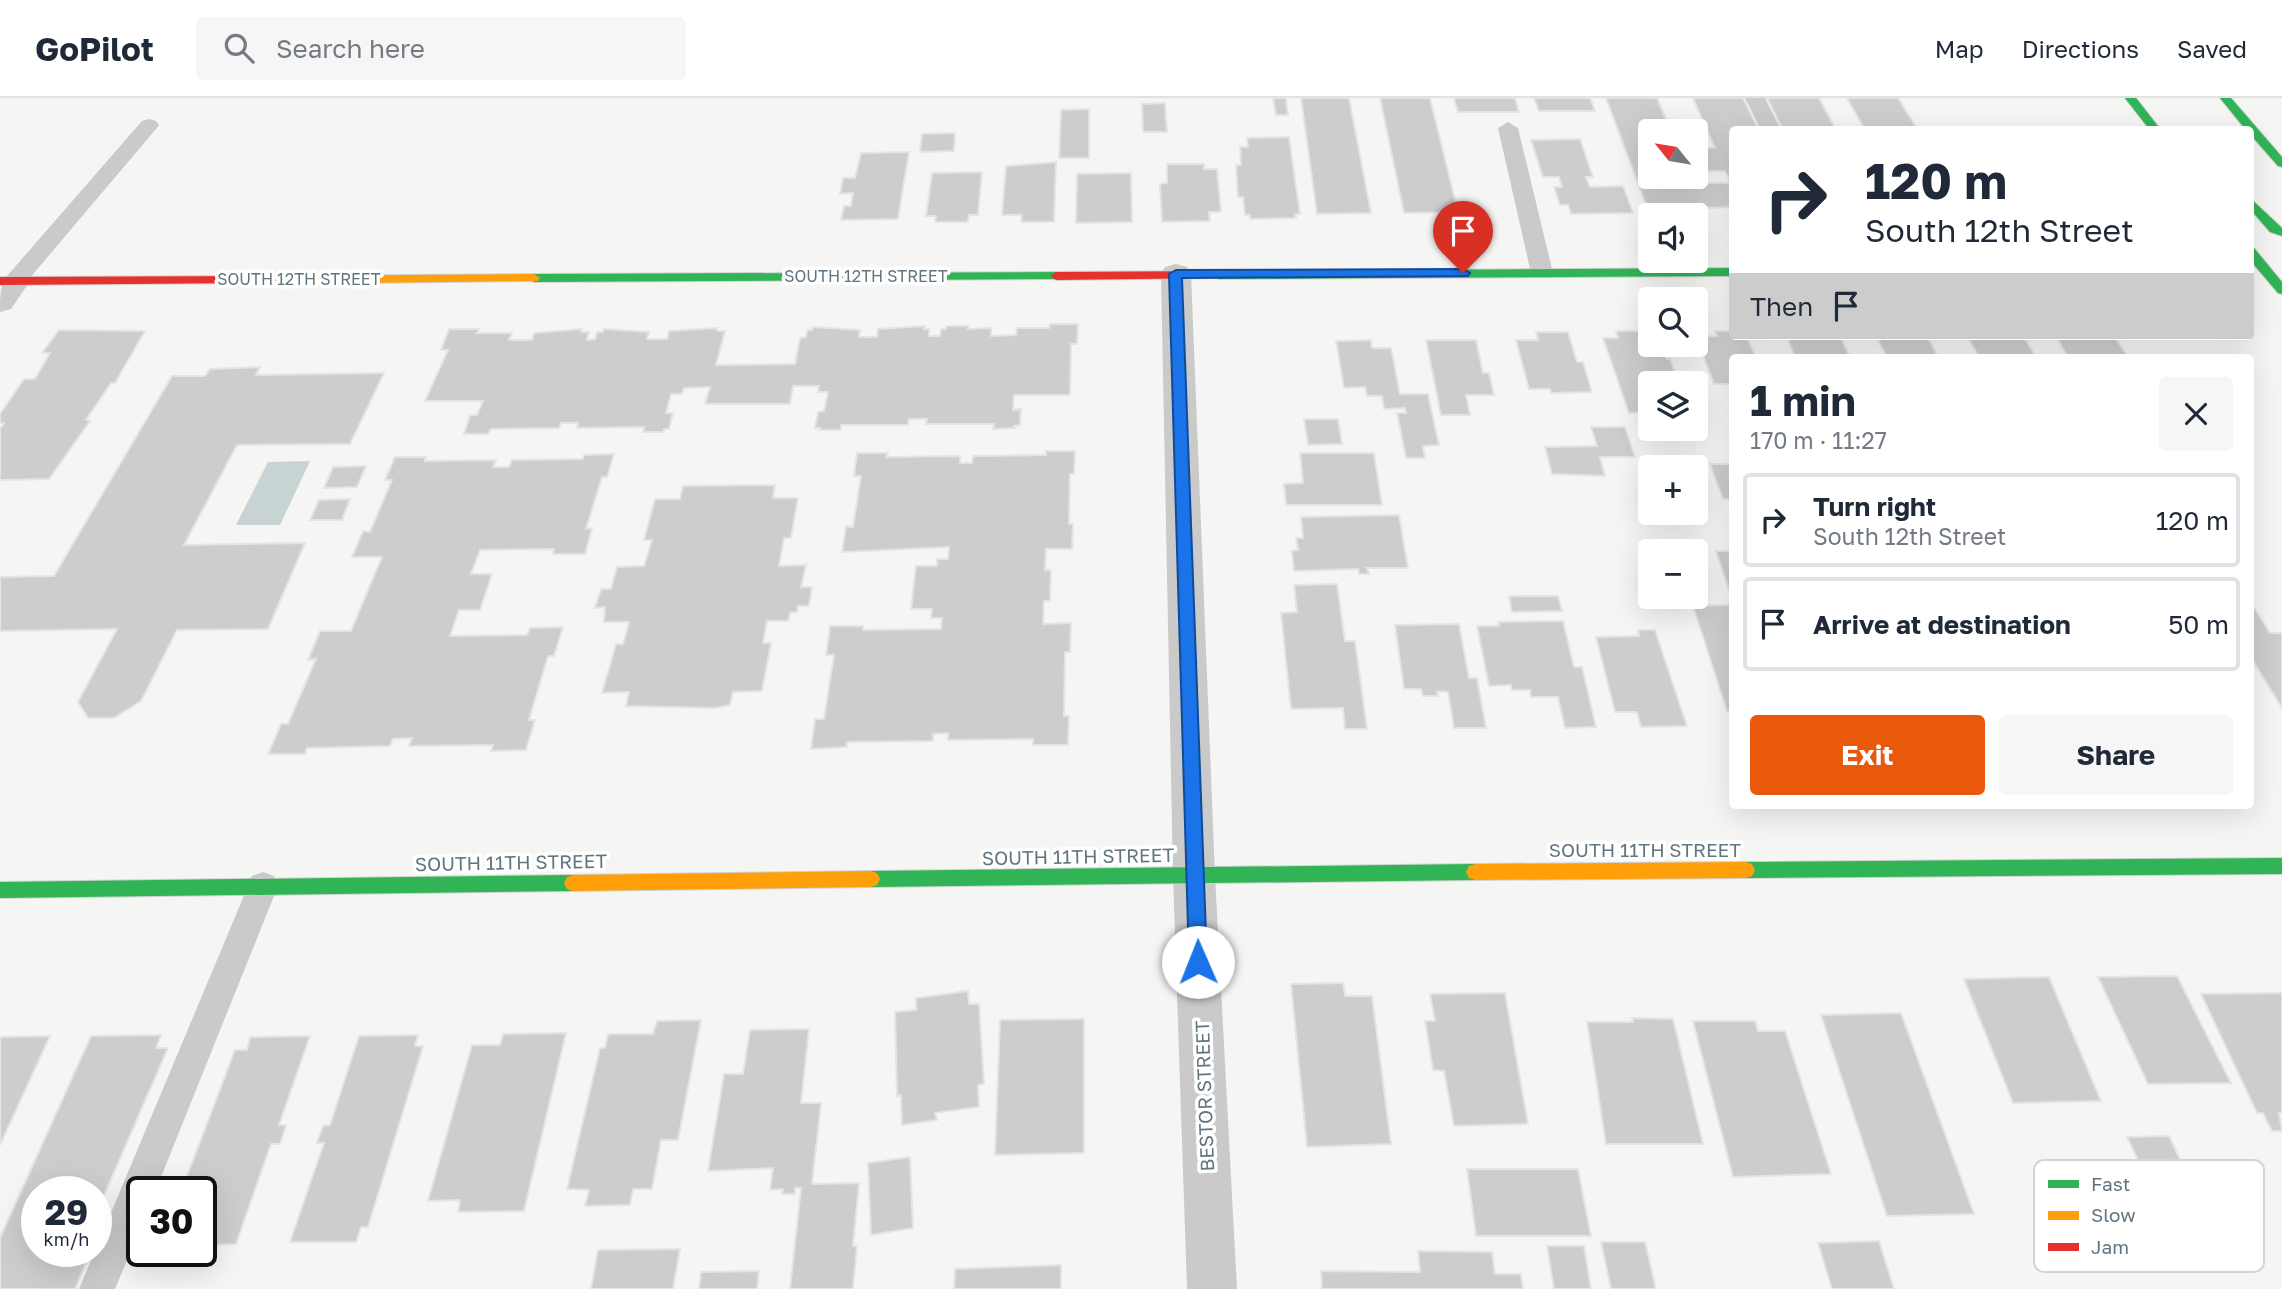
<!DOCTYPE html>
<html lang="en">
<head>
<meta charset="utf-8">
<style>
  body { margin:0; font-family:"Golos Text",sans-serif; background:#f6f6f7; color:#1f2937; height:100vh; display:flex; flex-direction:column; font-size:26px; white-space:nowrap }
  * { box-sizing:border-box; margin:0 }
  p { font-size:23px; color:#747a83 }
  .icon { flex:none; width:38px; height:38px; fill:none; stroke:currentColor; stroke-width:2; stroke-linecap:round; stroke-linejoin:round }
  .map { position:relative; flex:1; overflow:hidden }
  .sheet { position:absolute; left:1729px; top:256px; width:525px; height:455px; display:flex; flex-direction:column; background:#fff; border-radius:7px; box-shadow:0 7px 28px #0002 }
  .sheet>* { flex:none }
  .hud { position:absolute; left:1729px; top:28px; width:525px; height:214px; border-radius:7px; box-shadow:0 7px 28px #0002; background:#fff; color:#1f2937; overflow:hidden }
  .needle { width:46px; rotate:300deg }
  .fabs { position:absolute; left:1638px; top:21px; display:grid; gap:14px }
  .fabs a { display:grid; place-items:center; width:70px; height:70px; border-radius:7px; background:#fff; box-shadow:0 7px 28px #0002; font-size:35px }
  .speed { position:absolute; left:21px; top:1078px; display:flex; gap:14px; font-size:35px; font-weight:700; text-align:center }
  .speed>* { display:grid; place-content:center; width:91px; height:91px; border-radius:50%; background:#fff; box-shadow:0 7px 28px #0002; line-height:1 }
  .speed small { font-size:18px; font-weight:400 }
  .speed .limit { border:4px solid #111; border-radius:10px; background:#fff; color:#111 }
  .pin { position:absolute; display:grid; place-items:center; width:60px; height:60px; color:#fff; margin:-72px -30px; border-radius:50% 50% 50% 0; rotate:-45deg; box-shadow:0 0 7px #0007 }
  .pin .icon { rotate:45deg }
  .me { position:absolute; width:77px; margin:-38px; rotate:359deg; stroke-linejoin:round; filter:drop-shadow(0 0 5px #0008) }
  .turn { display:flex; align-items:center; gap:24px; height:147px; padding:0 21px; font-size:32px }
  .turn .icon { width:91px; height:91px; stroke-width:2.5 }
  .turn b { display:block; font-size:49px; line-height:60px }
  .then { display:flex; align-items:center; height:66px; padding:0 21px; background:#0003; gap:14px; font-size:26px }
  .round { display:grid; place-items:center; flex:none; width:74px; height:74px; border-radius:7px; background:#f6f6f7 }
  .headline { display:flex; align-items:center; justify-content:space-between; height:119px; padding:0 21px }
  h1 { font-size:42px; font-weight:700; line-height:52px }
  .cta { display:flex; gap:14px; margin-top:auto; padding:14px 21px }
  .cta a { flex:1; height:80px; border-radius:7px; background:#ea580c; color:#fff; font-size:28px; font-weight:700; line-height:80px; text-align:center }
  .cta a+a { background:#f6f6f7; color:#1f2937 }
  ul { padding:0; list-style:none }
  li { display:flex; align-items:center; gap:21px; height:94px; margin:0 14px 10px; padding:0 7px; border:4px solid #e0e1e3; border-radius:7px }
  li div { flex:1 }
  li b { display:block; font-size:26px }
  li em { font-style:normal }
  header { display:flex; align-items:center; gap:42px; box-sizing:border-box; height:98px; padding:0 35px; background:#fff; border-bottom:2px solid #e0e1e3 }
  header strong { font-size:33px }
  nav { display:flex; gap:38px; margin-inline-start:auto; font-size:24px }
  .search { width:490px; height:63px; background:#f6f6f7; display:flex; align-items:center; gap:18px; box-sizing:border-box; padding:0 24px; border-radius:7px; color:#747a83; font-size:26px }
  .map>svg:first-child { display:block }
</style>
</head>
<body>
<header>
<strong>GoPilot</strong>
<div class="search"><svg class="icon" aria-label="search" viewBox="0 0 24 24"><circle cx="10" cy="10" r="6"/><path d="M15 15l6 6"/></svg>Search here</div>
<nav><a>Map</a><a>Directions</a><a>Saved</a></nav>
</header>
<div class="map">
<svg width="2282" height="1191" viewBox="0 0 2282 1191">
  <rect width="100%" height="100%" fill="#f5f5f3"/>
  <path fill="#c8d3d4" d="M310,363L280,427H236L268,364Z"/>
  <path fill="#cccece" stroke="#e4e4e3" stroke-width="2" d="M1273,0H1286L1288,17H1276Z
    M1301,0H1349L1371,115L1317,116Z
    M1380,0H1430L1458,114L1404,115Z
    M1454,0H1515L1519,14H1458Z
    M1534,0H1590L1595,13H1539Z
    M1606,0H1657L1671,33H1650V79H1690L1693,85H1731L1725,73H1696V50H1715L1693,0H1743L1759,32H1732V109L1648,112Z
    M1767,0H1819L1836,32H1783Z
    M1847,0H1898L1918,32H1865Z
    M1165,5L1167,34H1143L1142,6Z
    M1089,11V60H1059L1061,12Z
    M955,35L954,53L920,54L922,36Z
    M1289,39L1300,116H1295L1296,120L1250,121V117H1245L1243,99H1238L1236,67H1241L1240,49H1248L1247,40Z
    M1580,41L1593,79H1586L1590,89L1623,88L1633,115L1571,116L1568,107H1560L1554,89H1562L1559,79H1543L1531,42Z
    M909,54L898,121L841,122L844,108H851L853,95L840,96L843,80H855L861,55Z
    M1056,64L1054,124H1021L1022,117H1002L1006,68Z
    M1167,66H1204V71H1217L1221,114H1209L1210,123L1162,124L1160,86L1167,85Z
    M982,74L978,117H969L968,124H935L936,118H926L932,75Z
    M1131,75L1132,124L1076,125L1077,76Z
    M1050,226H1078L1077,246H1071L1070,297H1014L1013,312L1021,311L1020,327L1014,328L1015,330L993,331L994,326H926L927,321H909L908,327H841V332H819L820,330H815L818,314L824,313L828,294H818L819,288H793L790,306H705L710,289L684,290L682,296H671L666,315H673L669,331H664V334H643L644,329L577,330L578,325H561L559,330L491,331L488,336H464L470,317H477L483,303H425L448,252H441L449,231H479L477,235H512L509,242H532L534,235L582,231L581,234H589L587,242L595,241L597,234H603L604,231L649,234L647,241H667L669,233L717,230V233H725L716,267L795,266L800,240L806,239L807,232H812L813,229L860,232L859,239H877L878,231L925,228L924,231H929V238H940L941,231H946V228H968V231L991,230V238L1016,237L1017,230H1049Z
    M59,232L145,233L115,285H111L86,322L90,323L49,381L0,382V331L4,325H0V316L24,281H35L50,255H42Z
    M1616,233H1648L1650,247H1662L1667,261H1670L1679,285H1650V314L1629,315L1603,240H1618Z
    M1715,233H1731L1734,240H1747L1756,259H1732V286H1714L1696,239L1717,238Z
    M1536,234H1568L1577,264H1583L1592,294L1551,295L1550,291H1529L1516,242H1538Z
    M1840,238L1850,259H1795L1787,239Z
    M1876,238H1927L1938,259H1887Z
    M1967,238H2023L2036,259H1979Z
    M2056,238H2114L2128,259H2068Z
    M1371,242L1372,250H1391L1400,296H1428L1439,347L1423,348L1425,360H1406L1397,315H1406L1405,310L1384,311L1382,298H1367L1365,289L1344,290L1336,243Z
    M1426,242H1476L1483,275H1489L1494,297H1466L1470,317H1441Z
    M260,269L256,277L384,275L350,346L237,347L184,447L305,445L268,531L177,532L141,603L114,620H88L78,604L117,531L0,533V479L54,478L172,278H205L210,271Z
    M1304,321H1338L1342,346L1308,347Z
    M1591,329H1625L1635,359H1600L1605,378L1552,376L1545,349L1597,348Z
    M1046,353H1075L1074,376H1070L1069,426H1073L1072,451H1046L1045,472H1051L1050,503H1044L1043,526L1071,525L1070,554H1065L1064,618H1069L1068,647H1033V641L948,642V635L933,636V643L847,644V649L811,651L815,621H824L834,557H826L830,528H863V532L941,531L942,520H931L932,511H911L916,468H937V461H948L949,449L842,454L846,428L853,429L861,378H854L857,355H888L886,359L960,358V365H972L973,358L1046,357Z
    M1300,355H1374L1382,407H1286L1284,386L1303,385Z
    M614,356L607,379H602L586,431L592,430L585,456H553L554,451L480,452L471,476H492L480,512H459L450,538L527,537L530,530L563,529L554,558H548L529,622H535L526,652L491,653L493,647L409,648L412,640L393,641L390,648L307,650L305,656H268L281,626H288L316,561L308,562L320,533H351L382,459H352L363,433L370,434L392,382H385L395,359H426L425,363L496,362L493,369H509L512,362L583,361L584,357Z
    M1710,366H1732V401H1723Z
    M366,368L357,389L324,390L333,369Z
    M775,387L773,400H798L791,440H784L779,468L806,467L801,489H812L809,508H798L797,514L790,515L788,523H767L763,545H771L762,593L733,594L730,607L715,610L626,608L629,594L602,595L616,546H623L629,524H604L605,509L595,510L601,491H611L617,469L644,468L652,442H644L655,401H680L683,388Z
    M350,401L342,422H310L319,402Z
    M1399,417L1408,470H1367L1369,476H1359L1358,471L1294,473L1292,453L1298,452L1296,440H1303L1301,419Z
    M1716,453H1732V498H1731Z
    M1337,486L1345,543H1355L1367,631H1345L1343,610L1291,611L1281,515L1297,514L1294,487Z
    M1514,498H1558L1562,513L1512,514L1509,499Z
    M2250,503L2270,535H2282V610L2250,558Z
    M1732,507V613H1727L1693,508Z
    M1563,523L1574,569H1582L1596,629L1565,630L1558,599H1531L1530,592H1512L1511,587L1489,588L1477,528H1499L1498,524Z
    M1459,526L1469,580H1477L1486,630H1454L1448,594L1437,593L1438,598H1423L1421,591H1404L1395,527Z
    M1638,532H1655L1687,628L1641,629L1637,614H1615L1596,539L1639,538Z
    M2177,878L2231,985L2148,986L2098,879Z
    M2049,879L2101,1003L2013,1005L1964,881Z
    M1343,885L1345,898H1372L1391,1046L1307,1049L1291,886Z
    M968,893L969,906H979L984,986L978,987L979,1009L935,1015L937,1022L902,1027L901,997L897,998L895,914L916,912V900Z
    M1505,895L1528,1026L1454,1028L1444,973L1433,972L1425,923H1435L1430,896Z
    M2282,895V1015H2279L2282,1033H2272L2263,1015H2257L2201,896Z
    M1901,915L1974,1116L1887,1118L1821,917Z
    M1632,920L1673,921L1703,1046H1606L1587,924H1633Z
    M1084,921V1055L995,1057L1000,922Z
    M701,922L678,1042H661L652,1091H633L630,1107L585,1108L589,1092L567,1091L600,950H605L608,936H653L657,923Z
    M1693,923H1755L1758,933H1785L1831,1076L1733,1079Z
    M809,931L801,1005H821L812,1086L859,1085L853,1148H857L853,1191H790L801,1090H795V1096H782L783,1091L770,1092L773,1070L708,1073L724,976H743L750,932Z
    M566,935L524,1113L458,1114L460,1102L428,1103L472,947H500L503,936Z
    M161,937L156,950H168L96,1116V1094H37V1153H91L75,1191H0V1140L91,938Z
    M418,937L415,948H423L368,1129H361L356,1144H290L324,1045H317L323,1028L330,1027L359,938Z
    M50,938L0,1047V939Z
    M310,938L279,1027H286L280,1046H271L236,1146L201,1147V1094H181L235,952H247L250,939Z
    M2169,1038L2196,1096L2155,1098L2127,1039Z
    M910,1059L913,1130L871,1137L868,1065Z
    M1467,1071H1578L1591,1138H1476Z
    M1879,1143L1894,1191H1832L1818,1145Z
    M1601,1144H1645L1656,1191H1611Z
    M1547,1148H1584L1591,1191H1554Z
    M680,1151L673,1191H591L598,1152Z
    M1418,1153L1492,1154L1495,1176H1521L1523,1191H1322L1321,1173L1420,1174Z
    M1061,1167V1191H954L955,1171Z
    M759,1173L757,1191H699L701,1174Z"/>
  <g fill="none" stroke-linecap="round" stroke-linejoin="round">
    <defs>
      <path id="fast" d="M2125,0H2136L2161,32H2150Z
        M2220,0H2231L2282,59V69L2278,68L2250,36V32H2246Z
        M2250,100L2282,130V138L2270,134L2250,111Z
        M2250,149L2254,150L2282,184V196L2278,195L2250,162Z
        M1732,170V178L1218,181L1212,177L1218,173Z
        M1056,174L1060,175V181L534,184L528,180L534,176Z
        M2282,760V776L1746,780L1740,778L1737,772L1740,766L1746,764Z
        M1475,766L1481,768L1484,774L1481,780L1475,782L871,789L865,787L862,781L865,775L871,773Z
        M573,777L579,779L582,785L579,791L573,793L0,800V784Z"/>
      <path id="slow" d="M534,176L540,180L538,183L269,186L263,182L269,178Z
        M1746,764L1752,766L1755,772L1752,778L1746,780L1475,782L1469,780L1466,774L1469,768L1475,766Z
        M871,773L877,775L880,781L877,787L871,789L573,793L567,791L564,785L567,779L573,777Z"/>
      <path id="jam" d="M1218,173L1224,177L1222,180L1056,182L1050,178L1056,174Z
        M269,178L273,179V185L0,187V179Z"/>
    </defs>
    <use href="#fast" stroke="#d1d3d3" stroke-width="2"/>
    <use href="#slow" stroke="#d1d3d3" stroke-width="2"/>
    <use href="#jam" stroke="#d1d3d3" stroke-width="2"/>
    <path fill="#cacacb" fill-rule="evenodd" d="M1745,0H1765L1781,32H1761Z
      M149,21L156,23L159,27L156,31L23,188L15,190L7,188L4,183L7,178L142,23Z
      M1508,24L1518,30L1553,175L1550,180H1534L1531,175L1498,30Z
      M263,774L274,778L278,788L155,1094H142V1126L115,1191H79L248,788L252,778Z"/>
    <path fill="#cacacb" fill-rule="evenodd" d="M1176,166L1187,169L1191,176L1215,778L1237,1191H1187L1173,778L1161,176L1165,169Z
      M15,173L26,176L30,183L11,211L0,214C0,196 0,179 15,173Z"/>
    <use href="#fast" fill="#30b455" fill-rule="evenodd"/>
    <use href="#slow" fill="#ff9f0a" fill-rule="evenodd"/>
    <use href="#jam" fill="#e5322d" fill-rule="evenodd"/>
  </g>
  <path fill="#1a73e8" stroke="#114b97" stroke-width="2" d="M1463,171L1470,175L1468,178L1182,180L1207,864L1205,870L1198,872L1192,870L1189,864L1169,176L1176,172Z"/>
  <g text-anchor="middle" dominant-baseline="central" stroke-width="7" stroke-linejoin="round" paint-order="stroke">
    <g font-size="16" fill="#61757e" stroke="#fff">
      <text x="866" y="178">SOUTH 12TH STREET</text>
      <text x="299" y="181">SOUTH 12TH STREET</text>
    </g>
    <g font-size="19" fill="#61757e" stroke="#fff">
      <text x="1645" y="751">SOUTH 11TH STREET</text>
      <text transform="translate(1078 758) rotate(-1)">SOUTH 11TH STREET</text>
      <text transform="translate(511 764) rotate(-1)">SOUTH 11TH STREET</text>
      <text transform="translate(1204 998) rotate(-92)">BESTOR STREET</text>
    </g>
  </g>
  <rect x="2034" y="1062" width="230" height="112" rx="10" fill="#fff" stroke="#d0d6d8" stroke-width="2"/>
  <rect x="2048" y="1082" width="31" height="8" fill="#30b455"/>
  <rect x="2048" y="1113" width="31" height="9" fill="#ff9f0a"/>
  <rect x="2048" y="1145" width="31" height="8" fill="#e5322d"/>
  <g font-size="19" fill="#61757e">
    <text x="2091" y="1093">Fast</text>
    <text x="2091" y="1124">Slow</text>
    <text x="2091" y="1156">Jam</text>
  </g>
</svg>
<div class="fabs">
<a><svg class="needle" viewBox="-14 -14 28 28"><path d="M0-13l5 13h-10z" fill="#e53935"/><path d="M0 13l5-13h-10z" fill="#747a83"/></svg></a>
<a><svg class="icon" aria-label="sound" viewBox="0 0 24 24"><path d="M4 9h4l5-4v14l-5-4H4zM17 9q2 3 0 6"/></svg></a>
<a><svg class="icon" aria-label="search" viewBox="0 0 24 24"><circle cx="10" cy="10" r="6"/><path d="M15 15l6 6"/></svg></a>
<a><svg class="icon" aria-label="layers" viewBox="0 0 24 24"><path d="M12 4l9 5-9 5-9-5zM3 14l9 5 9-5"/></svg></a>
<a>+</a>
<a>−</a>
</div>
<div class="speed"><div>29<small>km/h</small></div><div class="limit">30</div></div>
<div class="pin" style="left:1463px;top:175px;background:#d93025"><svg class="icon" aria-label="arrive" viewBox="0 0 24 24"><path d="M6 21V4h12l-3 4 3 4H6"/></svg></div>
<svg class="me" style="left:1198px;top:864px" viewBox="-20 -20 40 40"><circle r="19" fill="#fff"/><path d="M0-13L10 11 0 6-10 11z" fill="#1a73e8"/></svg>
<div class="hud">
<div class="turn"><svg class="icon" aria-label="right" viewBox="0 0 24 24"><path d="M7 20v-9h11M14 6l5 5-5 5"/></svg><div><b>120 m</b>South 12th Street</div></div>
<div class="then">Then<svg class="icon" aria-label="arrive" viewBox="0 0 24 24"><path d="M6 21V4h12l-3 4 3 4H6"/></svg></div>
</div>
<section class="sheet">
<div class="headline"><div><h1>1 min</h1><p>170 m · 11:27</p></div><a class="round"><svg class="icon" aria-label="close" viewBox="0 0 24 24"><path d="M6 6l12 12M18 6L6 18"/></svg></a></div>
<ul>
<li><svg class="icon" aria-label="right" viewBox="0 0 24 24"><path d="M7 20v-9h11M14 6l5 5-5 5"/></svg><div><b>Turn right</b><p>South 12th Street</p></div><em>120 m</em></li>
<li><svg class="icon" aria-label="arrive" viewBox="0 0 24 24"><path d="M6 21V4h12l-3 4 3 4H6"/></svg><div><b>Arrive at destination</b></div><em>50 m</em></li>
</ul>
<div class="cta"><a>Exit</a><a>Share</a></div>
</section>
</div>
</body>
</html>
